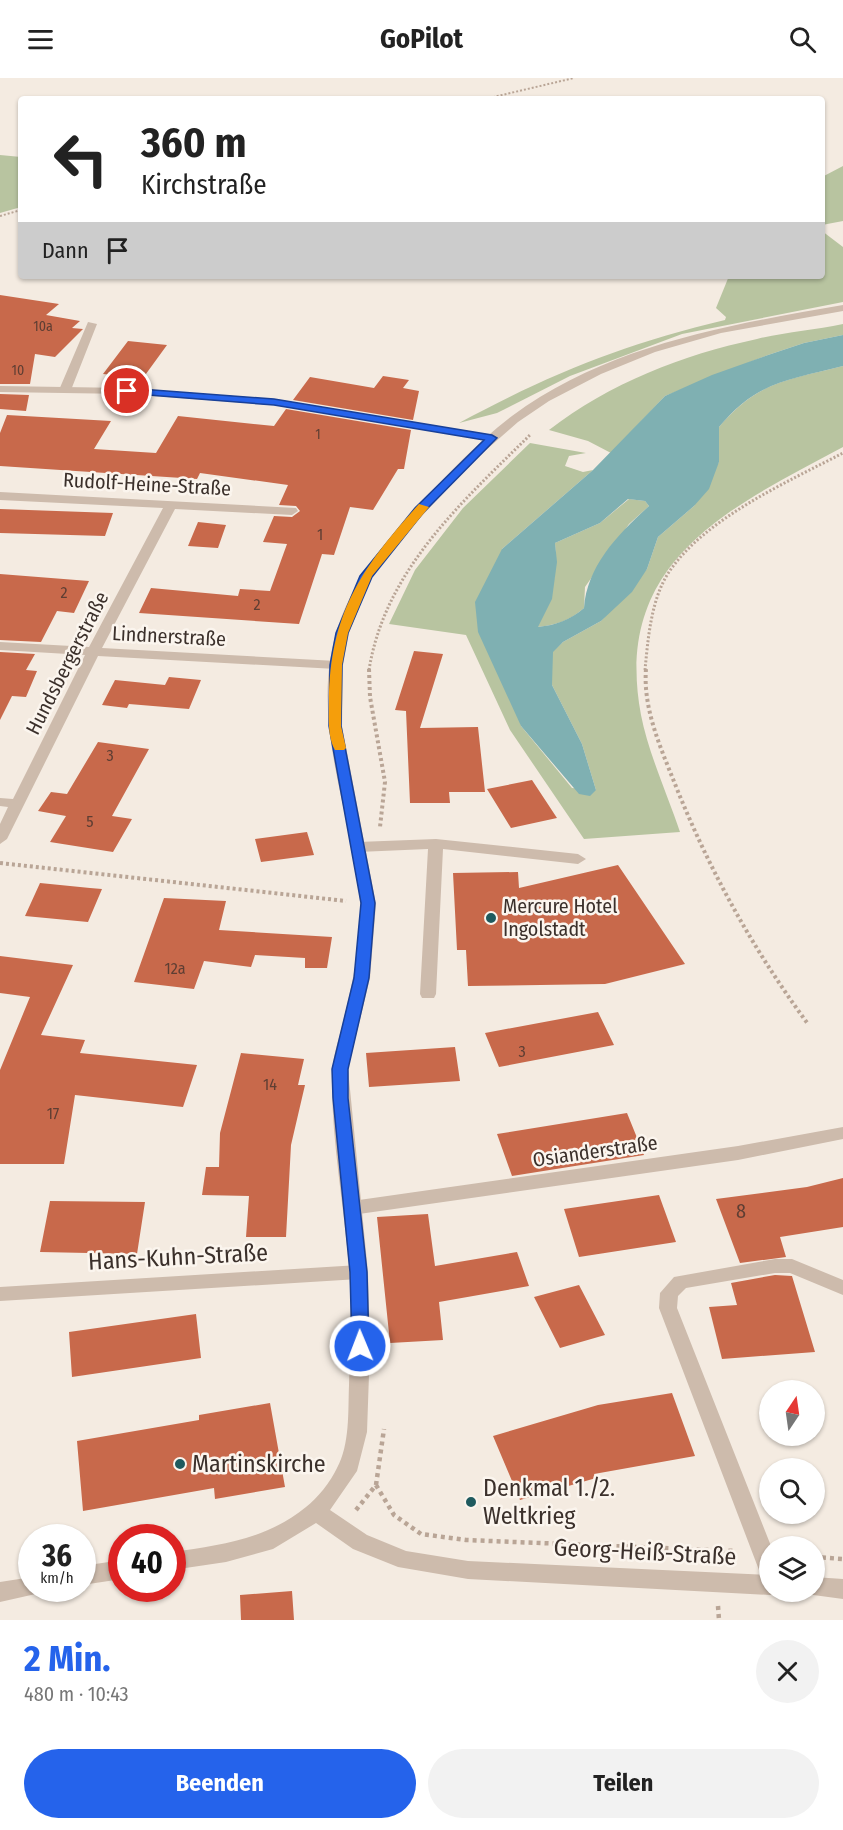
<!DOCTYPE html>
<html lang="de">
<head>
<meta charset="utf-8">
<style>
  body { margin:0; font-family:"Fira Sans Condensed",sans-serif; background:#f2f2f2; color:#222; height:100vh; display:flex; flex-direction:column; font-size:22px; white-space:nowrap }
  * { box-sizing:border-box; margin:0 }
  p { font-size:20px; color:#767676 }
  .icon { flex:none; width:33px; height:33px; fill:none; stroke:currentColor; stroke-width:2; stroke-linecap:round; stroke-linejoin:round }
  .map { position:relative; height:1542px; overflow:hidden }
  .details { display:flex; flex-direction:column; background:#fff; flex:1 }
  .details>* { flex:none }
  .banner { position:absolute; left:18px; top:18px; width:807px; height:183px; border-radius:6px; box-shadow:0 2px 4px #0004; background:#fff; color:#222; overflow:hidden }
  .needle { width:39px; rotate:13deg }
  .buttons { position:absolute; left:759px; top:1302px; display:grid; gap:12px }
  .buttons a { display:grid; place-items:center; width:66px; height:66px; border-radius:50%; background:#fff; box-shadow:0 2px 4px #0004; font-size:30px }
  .speed { position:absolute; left:18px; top:1446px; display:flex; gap:12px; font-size:30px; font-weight:700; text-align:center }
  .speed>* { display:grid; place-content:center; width:78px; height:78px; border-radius:50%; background:#fff; box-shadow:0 2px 4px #0004; line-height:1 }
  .speed small { font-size:15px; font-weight:400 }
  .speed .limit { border:9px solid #d22; background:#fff; color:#111 }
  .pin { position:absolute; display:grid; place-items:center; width:51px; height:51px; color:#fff; margin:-26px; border:3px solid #fff; border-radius:50%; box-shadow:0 2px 6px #0007 }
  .me { position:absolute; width:66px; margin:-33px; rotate:359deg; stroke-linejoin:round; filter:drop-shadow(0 0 4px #0008) }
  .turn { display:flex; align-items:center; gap:21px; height:126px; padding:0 24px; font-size:27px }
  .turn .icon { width:78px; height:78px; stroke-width:2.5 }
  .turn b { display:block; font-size:42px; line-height:51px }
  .then { display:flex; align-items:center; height:57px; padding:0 24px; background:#0003; gap:12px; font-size:22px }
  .round { display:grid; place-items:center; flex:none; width:63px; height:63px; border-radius:32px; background:#f2f2f2 }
  .headline { display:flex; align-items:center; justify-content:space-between; height:102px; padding:0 24px }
  h1 { font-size:36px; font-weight:700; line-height:45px; color:#2563eb }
  .action { display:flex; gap:12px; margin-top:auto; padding:12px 24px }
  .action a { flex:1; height:69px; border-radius:36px; background:#2563eb; color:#fff; font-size:24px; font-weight:700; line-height:69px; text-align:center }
  .action a+a { background:#f2f2f2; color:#222 }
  header { display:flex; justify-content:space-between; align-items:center; height:78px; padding:0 24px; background:#fff; font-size:27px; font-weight:700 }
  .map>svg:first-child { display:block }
</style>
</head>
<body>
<header><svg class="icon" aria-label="menu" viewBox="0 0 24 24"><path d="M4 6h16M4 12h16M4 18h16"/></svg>GoPilot<svg class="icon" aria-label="search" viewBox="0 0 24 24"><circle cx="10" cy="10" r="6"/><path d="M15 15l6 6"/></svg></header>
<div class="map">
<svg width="843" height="1542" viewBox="0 0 843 1542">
  <rect width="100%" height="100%" fill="#f4ebe1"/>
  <path fill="#b8c4a0" d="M0,77L21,79V129L0,135Z
    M843,88V143L822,147V99Z
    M822,153L843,169V224L682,256L570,298L497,335L459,345C550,296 624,266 725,242L726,239L716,230L729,198H822Z
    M843,246V257L804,265L768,277L665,318L611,375L588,363L549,352C610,305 682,277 757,261C785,254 815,252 843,246Z
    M843,288V369C729,430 612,483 641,637C648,674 668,718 680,754L584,761L510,652L466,557L389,546L415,492L463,430L530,365L586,375L569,378L565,388L583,394L593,392L502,471L521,648L572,710L596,712L582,666L552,607V574L563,564L601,543L647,491L658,459L694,428L719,384V349C758,303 788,302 843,288Z
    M629,421L645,423L649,428L629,446L585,509L584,530C569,543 556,547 537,549C552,521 558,496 555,465L600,445Z"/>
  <path fill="#7fb0b2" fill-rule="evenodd" d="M843,257V288C789,302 757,303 719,349V384L709,411L694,428L658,459L647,491L632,514L601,543L563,564L553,574L552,607L582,666L596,712L590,718L579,716L521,648L478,554L475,524L502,471L593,392L665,318L712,297L768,277L804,265ZM628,421L645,423L649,428C618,456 587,488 584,530C570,542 556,547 538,549L552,521L557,484L555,465L600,445Z"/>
  <path fill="#c8694b" d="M0,217L59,226L46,237L80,243L72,250L83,251L55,279L35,276L30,306H0Z
    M128,263L167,267L143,300L103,296Z
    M383,298L409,302L403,310L419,313L413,342L293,322L310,299L374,310Z
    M0,316L29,317L26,333L0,331Z
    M286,331L411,352L404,391H398L373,432L350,429L334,477L322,476L299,546L139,535L151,510L238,518L240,511L270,513L287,466L263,464L274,438L292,439L300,433L296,428L279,427L288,407L200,395L197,401L0,388V355L7,337L111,343L94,371L156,375L178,338L274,348Z
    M0,431L113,435L105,458L0,455Z
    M198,444L226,447L218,470L188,468Z
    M0,496L89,503L74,535L57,533L41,564L0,562Z
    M414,573L443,576L420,650L478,649L485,714H449L450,725H410L406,633L395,632Z
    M0,574L35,576L26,592L37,593L26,619L12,618L0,642Z
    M169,599L201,602L189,631L129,626L127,630L102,627L115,602L165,607Z
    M98,664L149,671L112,738L132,741L113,774L50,764L66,738L38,733L51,714L67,716Z
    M532,702L557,740L511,750L487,711Z
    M307,754L314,777L261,784L255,761Z
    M618,787L685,886L605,906L468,908L466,872H457L453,795L518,794L519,810Z
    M40,805L90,810L102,811L88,844L25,838Z
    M164,820L226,823L219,852L332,859L327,890H305V880L255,877L251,889L204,883L194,911L134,904Z
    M0,878L73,887L41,957L85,962L80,975L197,987L183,1029L75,1017L64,1086H0V992L30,919L0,915Z
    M598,934L614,967L499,989L485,955Z
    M455,969L460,1003L369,1009L366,975Z
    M241,975L304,981L298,1007H305L291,1067L286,1159H246L249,1118L202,1117L206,1089H219L220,1055Z
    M627,1035L644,1077L512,1098L497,1056Z
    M843,1100V1149L780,1159L786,1179L740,1185L716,1121L807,1109Z
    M659,1117L676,1164L579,1179L564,1131Z
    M50,1123L145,1124L137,1176L40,1174Z
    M428,1136L435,1188L517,1174L529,1208L439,1224L443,1262L390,1265L377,1139Z
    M775,1197L792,1198L815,1274L722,1281L709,1229L737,1227L731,1205Z
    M579,1207L605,1257L560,1270L534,1219Z
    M196,1236L201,1280L72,1299L69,1254Z
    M672,1315L695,1378L594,1396L596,1400L520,1422L493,1358L598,1327Z
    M270,1325L285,1409L215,1421L214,1410L83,1433L77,1363L199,1342V1337Z
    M292,1513L294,1542H241L240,1517Z"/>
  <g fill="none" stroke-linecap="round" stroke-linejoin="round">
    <path stroke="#b9a596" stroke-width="2" stroke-dasharray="2 2" stroke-linecap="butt" d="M485,21L574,0
      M0,138L21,132"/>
    <path stroke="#b9a596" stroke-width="3" stroke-dasharray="2 2" stroke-linecap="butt" d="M369,592C385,492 462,424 531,356
      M645,592C648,561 651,521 669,494C704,441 787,404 843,375"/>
    <path stroke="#b9a596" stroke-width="4" stroke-dasharray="3 3" stroke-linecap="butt" d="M369,591L370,619L385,704L380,749
      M646,591C643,629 659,666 673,701C708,790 752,870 808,946
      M0,785L346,823"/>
    <path stroke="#b9a596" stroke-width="4.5" stroke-dasharray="4 4" stroke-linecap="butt" d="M376,1407L394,1437L421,1456L466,1462L736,1473
      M356,1432L376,1407L384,1351
      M814,1479L843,1481
      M718,1528L719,1542"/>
    <path fill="#cdbbac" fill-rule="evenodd" d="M88,244L97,246L71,312L65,315L61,314L59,312Z
      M436,761L578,776L586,781L578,786L443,771L436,916L434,920H422L420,916L428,771L358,774L351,769L358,764Z
      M775,1181H792L843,1202V1217L790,1195H775L686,1210L678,1218L677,1230L771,1468L770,1501L763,1499L759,1492L659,1230L660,1215L674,1199Z"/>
    <path fill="#cdbbac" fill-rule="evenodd" d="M0,308L127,310L274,321L492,357L498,360L492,363L274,327L127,316L0,314Z
      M0,414L296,430L298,433L292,437L175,431L102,570L336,583L343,587L336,591L98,578L7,761L0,766V746L8,729L0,728V720L13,721L85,577L0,572V564L89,569L163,430L0,422Z
      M843,1049V1061L738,1082L352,1137L346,1135L343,1130L346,1125L352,1123L738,1068Z
      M359,1187L366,1189L368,1194L366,1199L359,1201L0,1223V1209Z"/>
    <path fill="#cdbbac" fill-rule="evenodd" d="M843,227V233L721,255L655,274L601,296L549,323L518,344L470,386L397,465L372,498L349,555L343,587L342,648L376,826L370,900L348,991L368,1194L370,1268L367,1354L357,1393L330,1432L367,1457L406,1473L468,1483L770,1497V1514H778L770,1517L468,1501L398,1489L353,1471L316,1445L273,1471L226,1484L172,1492V1474C221,1467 267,1461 306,1429C317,1421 331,1403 337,1390C350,1366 348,1334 349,1307C350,1268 352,1229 349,1190C344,1126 331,1061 332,997C332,981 338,964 342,948C351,912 363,861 360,824C353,743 318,664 330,583C340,517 377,472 421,425C449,395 478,364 512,338C608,267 728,247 843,227Z
      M122,1482V1501L82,1507V1488Z
      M32,1499V1510H42L40,1515L0,1524V1504Z
      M814,1499L843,1501V1521L806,1516L805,1514H814Z"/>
  </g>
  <path fill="#2563eb" stroke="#184099" stroke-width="1.5" d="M127,310L274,321L492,357L497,360L423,435L372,499L348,555L342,587L341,648L375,825L369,900L348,991V1020L367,1194L369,1268L367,1273H354L352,1268L350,1194L333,1020L332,991L354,900L361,825L329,648L330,587L336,555L360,498L415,430L484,362L274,327L123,315L122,313Z"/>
  <path fill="#f59e0b" d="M419,426L429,429L372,498L348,555L342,587L341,648L346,670L344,672H335C327,658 329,639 329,622C330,535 362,489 419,426Z"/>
  <g fill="#1f5a5e" stroke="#fbf5ee" stroke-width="2">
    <circle cx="491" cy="840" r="6"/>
    <circle cx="180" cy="1386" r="6"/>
    <circle cx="471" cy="1424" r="6"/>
  </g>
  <g text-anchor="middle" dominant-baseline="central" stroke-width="5" stroke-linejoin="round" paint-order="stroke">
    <g font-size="14" fill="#5e3e33">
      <text x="43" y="248">10a</text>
      <text x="18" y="292">10</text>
      <text x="318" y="356">1</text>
    </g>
    <g font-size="16" fill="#5e3e33">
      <text x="320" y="456">1</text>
      <text x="64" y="514">2</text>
      <text x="257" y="526">2</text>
      <text x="110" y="677">3</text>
      <text x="90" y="743">5</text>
      <text x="175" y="890">12a</text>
      <text x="522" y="973">3</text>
      <text x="270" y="1006">14</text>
      <text x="53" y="1035">17</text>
    </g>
    <g font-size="20" fill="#3b302b" stroke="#fbf5ee">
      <text transform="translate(147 406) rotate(3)">Rudolf-Heine-Straße</text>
      <text transform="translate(169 558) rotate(3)">Lindnerstraße</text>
      <text transform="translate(67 585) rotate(-63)">Hundsbergerstraße</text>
      <text transform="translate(595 1073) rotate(-8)">Osianderstraße</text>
    </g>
    <g font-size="20" fill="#3b302b" stroke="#fbf5ee" text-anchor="start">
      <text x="503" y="828">Mercure Hotel<tspan x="503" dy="23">Ingolstadt</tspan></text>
    </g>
    <g font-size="20" fill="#5e3e33">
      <text x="741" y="1133">8</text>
    </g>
    <g font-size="24" fill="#3b302b" stroke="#fbf5ee">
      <text transform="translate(178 1179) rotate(-3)">Hans-Kuhn-Straße</text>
      <text transform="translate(645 1474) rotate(3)">Georg-Heiß-Straße</text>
    </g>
    <g font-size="24" fill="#3b302b" stroke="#fbf5ee" text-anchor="start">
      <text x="192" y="1386">Martinskirche</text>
      <text x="483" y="1410">Denkmal 1./2.<tspan x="483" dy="28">Weltkrieg</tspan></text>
    </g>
  </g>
</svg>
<div class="buttons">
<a><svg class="needle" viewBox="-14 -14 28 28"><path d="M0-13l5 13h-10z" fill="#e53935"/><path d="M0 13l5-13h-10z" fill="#767676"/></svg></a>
<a><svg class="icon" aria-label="search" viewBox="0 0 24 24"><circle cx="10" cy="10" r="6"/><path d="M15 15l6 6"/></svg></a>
<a><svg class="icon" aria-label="layers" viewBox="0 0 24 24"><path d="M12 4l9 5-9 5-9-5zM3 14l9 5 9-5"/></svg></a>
</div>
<div class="speed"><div>36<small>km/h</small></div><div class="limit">40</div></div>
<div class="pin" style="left:127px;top:313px;background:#d93025"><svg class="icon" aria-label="arrive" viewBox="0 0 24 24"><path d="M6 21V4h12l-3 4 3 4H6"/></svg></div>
<svg class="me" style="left:360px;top:1268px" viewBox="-20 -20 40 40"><circle r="17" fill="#2563eb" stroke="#fff" stroke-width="3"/><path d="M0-11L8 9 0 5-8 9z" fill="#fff"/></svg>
<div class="banner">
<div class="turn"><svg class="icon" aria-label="left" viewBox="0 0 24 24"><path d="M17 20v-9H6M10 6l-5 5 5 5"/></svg><div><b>360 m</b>Kirchstraße</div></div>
<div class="then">Dann<svg class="icon" aria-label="arrive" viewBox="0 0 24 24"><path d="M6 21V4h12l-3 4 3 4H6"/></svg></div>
</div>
</div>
<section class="details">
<div class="headline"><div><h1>2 Min.</h1><p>480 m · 10:43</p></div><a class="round"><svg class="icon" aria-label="close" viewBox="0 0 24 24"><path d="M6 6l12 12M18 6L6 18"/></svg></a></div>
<div class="action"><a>Beenden</a><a>Teilen</a></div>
</section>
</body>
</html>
